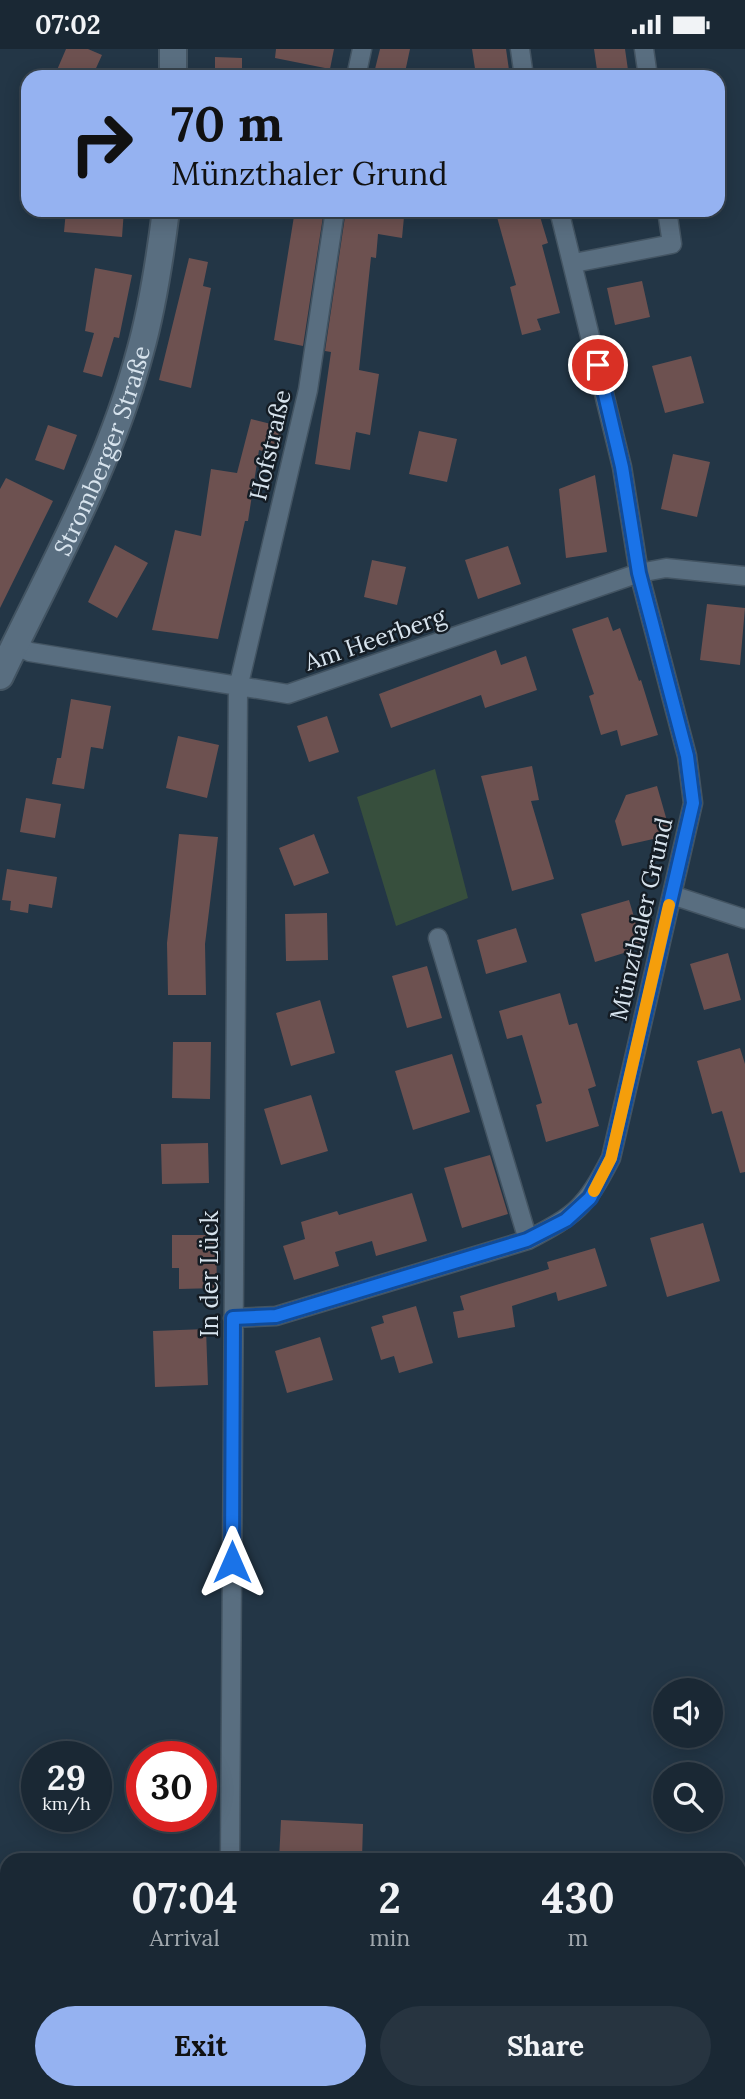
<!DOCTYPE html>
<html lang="en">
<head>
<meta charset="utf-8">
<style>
  body { margin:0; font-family:Lora,serif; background:#273440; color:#f1f3f6; height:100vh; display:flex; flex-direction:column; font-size:26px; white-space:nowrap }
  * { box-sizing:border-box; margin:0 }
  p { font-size:23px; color:#9fa6ac }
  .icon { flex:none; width:38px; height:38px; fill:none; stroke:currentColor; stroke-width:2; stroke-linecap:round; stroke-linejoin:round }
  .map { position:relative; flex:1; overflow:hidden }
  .side { position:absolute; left:0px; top:1804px; width:746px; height:247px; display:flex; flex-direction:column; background:#1a2834; border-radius:21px 21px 0 0; box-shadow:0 4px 18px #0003,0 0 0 2px #38444f }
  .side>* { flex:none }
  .banner { position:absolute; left:21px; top:21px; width:704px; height:147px; border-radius:21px; box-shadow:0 4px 18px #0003,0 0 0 2px #38444f; background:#95b2f1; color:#111; overflow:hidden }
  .tools { position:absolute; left:653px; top:1629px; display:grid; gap:14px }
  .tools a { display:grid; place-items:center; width:70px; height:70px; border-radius:50%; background:#1a2834; box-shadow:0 4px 18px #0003,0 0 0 2px #38444f; font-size:35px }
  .speed { position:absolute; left:21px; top:1692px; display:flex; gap:14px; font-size:35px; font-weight:700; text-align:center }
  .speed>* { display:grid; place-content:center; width:91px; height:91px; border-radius:50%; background:#1a2834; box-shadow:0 4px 18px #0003,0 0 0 2px #38444f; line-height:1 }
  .speed small { font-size:18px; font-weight:400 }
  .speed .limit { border:10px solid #d22; background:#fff; color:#111 }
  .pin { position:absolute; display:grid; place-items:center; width:60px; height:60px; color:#fff; margin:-30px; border:4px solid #fff; border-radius:50%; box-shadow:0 2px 7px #0007 }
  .me { position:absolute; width:77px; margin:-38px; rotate:0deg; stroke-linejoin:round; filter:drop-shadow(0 0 5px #0008) }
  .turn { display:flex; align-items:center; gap:24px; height:147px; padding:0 35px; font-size:32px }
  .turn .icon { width:91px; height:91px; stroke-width:2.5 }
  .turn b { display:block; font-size:49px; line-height:60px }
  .eta { display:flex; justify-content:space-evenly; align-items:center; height:119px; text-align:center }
  .eta b { font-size:42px; font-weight:700; line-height:49px }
  .button { display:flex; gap:14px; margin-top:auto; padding:14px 35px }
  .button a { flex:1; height:80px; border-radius:42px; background:#95b2f1; color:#111; font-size:28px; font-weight:700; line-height:80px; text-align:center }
  .button a+a { background:#273440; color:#f1f3f6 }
  .status { display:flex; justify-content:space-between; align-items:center; height:49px; padding:0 35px; background:#1a2834; direction:ltr }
  .status svg { height:19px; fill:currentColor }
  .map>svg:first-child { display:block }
</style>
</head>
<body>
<div class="status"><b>07:02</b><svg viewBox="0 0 49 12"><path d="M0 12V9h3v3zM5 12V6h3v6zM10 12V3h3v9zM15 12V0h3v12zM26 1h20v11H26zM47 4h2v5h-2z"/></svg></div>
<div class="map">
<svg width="745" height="2050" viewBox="0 0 745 2050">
  <rect width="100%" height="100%" fill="#233646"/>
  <path fill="#374f3d" d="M435,720L468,849L396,877L357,748Z
    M739,1864L745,1867V1905L739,1907Z
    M745,1943V1997L739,2004V1945Z"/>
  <path fill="#071c1d" d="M739,2018L745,2020V2050H591L602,2044L607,2047L619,2044H738Z"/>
  <path fill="#6d5150" d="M66,0H88L102,6L92,28H54Z
    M276,0H334L330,20L275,9Z
    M380,0H410L404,28H373Z
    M472,0H506L509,21L476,26Z
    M594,0H625L629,28H598Z
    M215,8L242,9V28H215Z
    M66,161H124L122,188L64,183Z
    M295,161H324L303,297L274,291Z
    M346,161H378L377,166L404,168L402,189L378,185L376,209L371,208L359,321L379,325L370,386L356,383L350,421L315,415L331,303L325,302Z
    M495,161H538L548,194L542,196L560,264L537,270L541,281L522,286L510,238L516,236Z
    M189,209L208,213L203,237L211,239L191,339L159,331Z
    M95,219L132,226L119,289L114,288L102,328L83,323L94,284L85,282Z
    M642,232L650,268L615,276L607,239Z
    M691,307L704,354L665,364L652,317Z
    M251,370L283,378L275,406L259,401L248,472H245L218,590L152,581L175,481L201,487L211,420L237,424Z
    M48,376L77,386L64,421L35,411Z
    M419,382L457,390L447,433L409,425Z
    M673,405L710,413L697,468L661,460Z
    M595,426L607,503L566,509L559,440Z
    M6,429L53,452L0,559V440Z
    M115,496L148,514L117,569L88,553Z
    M508,497L521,535L478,550L465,511Z
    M372,511L406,518L397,556L364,548Z
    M707,555L745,559L740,616L700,611Z
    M608,568L613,582L620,579L639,632L641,631L658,686L621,697L617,681L601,686L589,647L594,645L572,580Z
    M496,601L501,616L526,607L537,641L485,659L481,646L391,679L379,645Z
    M71,650L111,657L103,700L91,698L84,740L52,735L57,709H61Z
    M327,667L339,703L309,713L297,677Z
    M178,687L219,696L207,749L166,739Z
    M532,717L539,751L531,752L554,830L512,842L481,727Z
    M657,737L671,786L622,797L615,772L626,746Z
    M26,749L61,755L55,789L20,783Z
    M179,785L218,788L205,895L206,946H168L167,894Z
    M314,785L329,824L294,837L279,799Z
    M7,820L57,828L52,859L29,855L28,864L10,861L11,852L2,851Z
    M629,851L643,898L595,913L581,865Z
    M327,864L328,911L286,912L285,865Z
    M516,879L527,913L486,925L477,891Z
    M728,904L741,951L704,961L690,915Z
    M427,917L442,969L407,979L392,927Z
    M560,944L569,976L577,974L596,1037L588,1040L599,1077L546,1093L536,1056L542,1054L522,986L507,990L499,962Z
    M320,951L335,1004L291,1017L276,964Z
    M173,993H211L210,1050L172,1049Z
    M740,999L745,1015V1123L740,1124L722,1062L712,1065L697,1012Z
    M452,1005L470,1063L413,1081L395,1022Z
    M311,1046L328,1102L281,1116L264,1060Z
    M208,1094L209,1134L162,1135L161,1095Z
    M490,1106L508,1165L462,1179L444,1119Z
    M412,1144L427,1192L376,1207L372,1192L335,1203L339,1217L294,1231L283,1197L305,1190L301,1173L337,1162L339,1166Z
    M703,1174L720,1232L667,1248L650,1189Z
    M172,1186H216L217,1239L179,1240V1219H172Z
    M595,1199L607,1237L558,1252L556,1243L512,1257L515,1278L458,1289L453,1263L464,1261L460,1247L549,1220L547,1213Z
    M416,1257L433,1314L399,1324L394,1307L381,1311L371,1278L384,1274L382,1267Z
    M206,1280L208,1336L155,1338L153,1282Z
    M320,1288L333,1331L287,1344L275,1302Z
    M281,1771L363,1775L362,1811H279Z"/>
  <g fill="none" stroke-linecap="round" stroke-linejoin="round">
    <defs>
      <path id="street" d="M520,0L524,28
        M644,0L648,28
        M356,28L362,0
        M574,214L672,195L667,161
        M15,596L30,603L288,645L639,524L666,519L745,527
        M672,846L745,870
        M438,889L528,1191
        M233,1269L276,1267L528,1191C577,1165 585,1159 611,1109L693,754L687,707L639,524L622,418L559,161
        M230,1811L238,639L308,341L335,161"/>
      <g id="secondary">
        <path d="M173,28V0"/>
        <path id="s1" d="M0,627C50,522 110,417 140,303C153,257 160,209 166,161"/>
      </g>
    </defs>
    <use href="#street" stroke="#435462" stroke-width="21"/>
    <use href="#secondary" stroke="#435462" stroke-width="30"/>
    <use href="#street" stroke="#596e80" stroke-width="18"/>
    <use href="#secondary" stroke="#596e80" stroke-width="26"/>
  </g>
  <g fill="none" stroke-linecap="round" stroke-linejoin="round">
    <defs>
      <path id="route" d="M232,1513L233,1269L276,1267L527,1191L566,1171L590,1149L611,1109L693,754L687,707L639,524L622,418L598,316"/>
    </defs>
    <use href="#route" stroke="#114b97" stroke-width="18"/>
    <use href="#route" stroke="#1a73e8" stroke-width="12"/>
    <path stroke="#f59e0b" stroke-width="12" d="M594,1142L611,1109L669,856"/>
  </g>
  <g text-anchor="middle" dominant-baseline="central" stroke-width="5" stroke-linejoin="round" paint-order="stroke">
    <g font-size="24" fill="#d7e3ed" stroke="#141c24">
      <text transform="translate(270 396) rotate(-77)">Hofstraße</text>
      <text stroke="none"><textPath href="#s1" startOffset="248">Stromberger Straße</textPath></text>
      <text transform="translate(375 590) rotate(-19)">Am Heerberg</text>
      <text transform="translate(641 870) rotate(-77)">Münzthaler Grund</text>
      <text transform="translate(209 1225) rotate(-90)">In der Lück</text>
    </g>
  </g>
</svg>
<div class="tools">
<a><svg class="icon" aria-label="sound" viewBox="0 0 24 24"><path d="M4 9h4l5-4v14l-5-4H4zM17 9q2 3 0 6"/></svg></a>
<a><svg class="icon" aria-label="search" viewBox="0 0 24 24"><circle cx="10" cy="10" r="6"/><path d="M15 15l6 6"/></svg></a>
</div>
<div class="speed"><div>29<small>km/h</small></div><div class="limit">30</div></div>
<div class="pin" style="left:598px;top:316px;background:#d93025"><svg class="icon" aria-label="arrive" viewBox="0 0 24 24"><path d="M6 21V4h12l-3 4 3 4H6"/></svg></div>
<svg class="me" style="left:232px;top:1513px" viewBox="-20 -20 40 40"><path d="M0-17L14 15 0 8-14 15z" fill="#1a73e8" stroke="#fff" stroke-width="4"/></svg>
<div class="banner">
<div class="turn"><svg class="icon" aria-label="right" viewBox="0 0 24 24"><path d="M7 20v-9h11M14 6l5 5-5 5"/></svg><div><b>70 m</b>Münzthaler Grund</div></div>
</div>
<section class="side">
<div class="eta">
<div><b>07:04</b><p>Arrival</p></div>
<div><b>2</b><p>min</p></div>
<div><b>430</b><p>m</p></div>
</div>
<div class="button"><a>Exit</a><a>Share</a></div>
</section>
</div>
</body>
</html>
